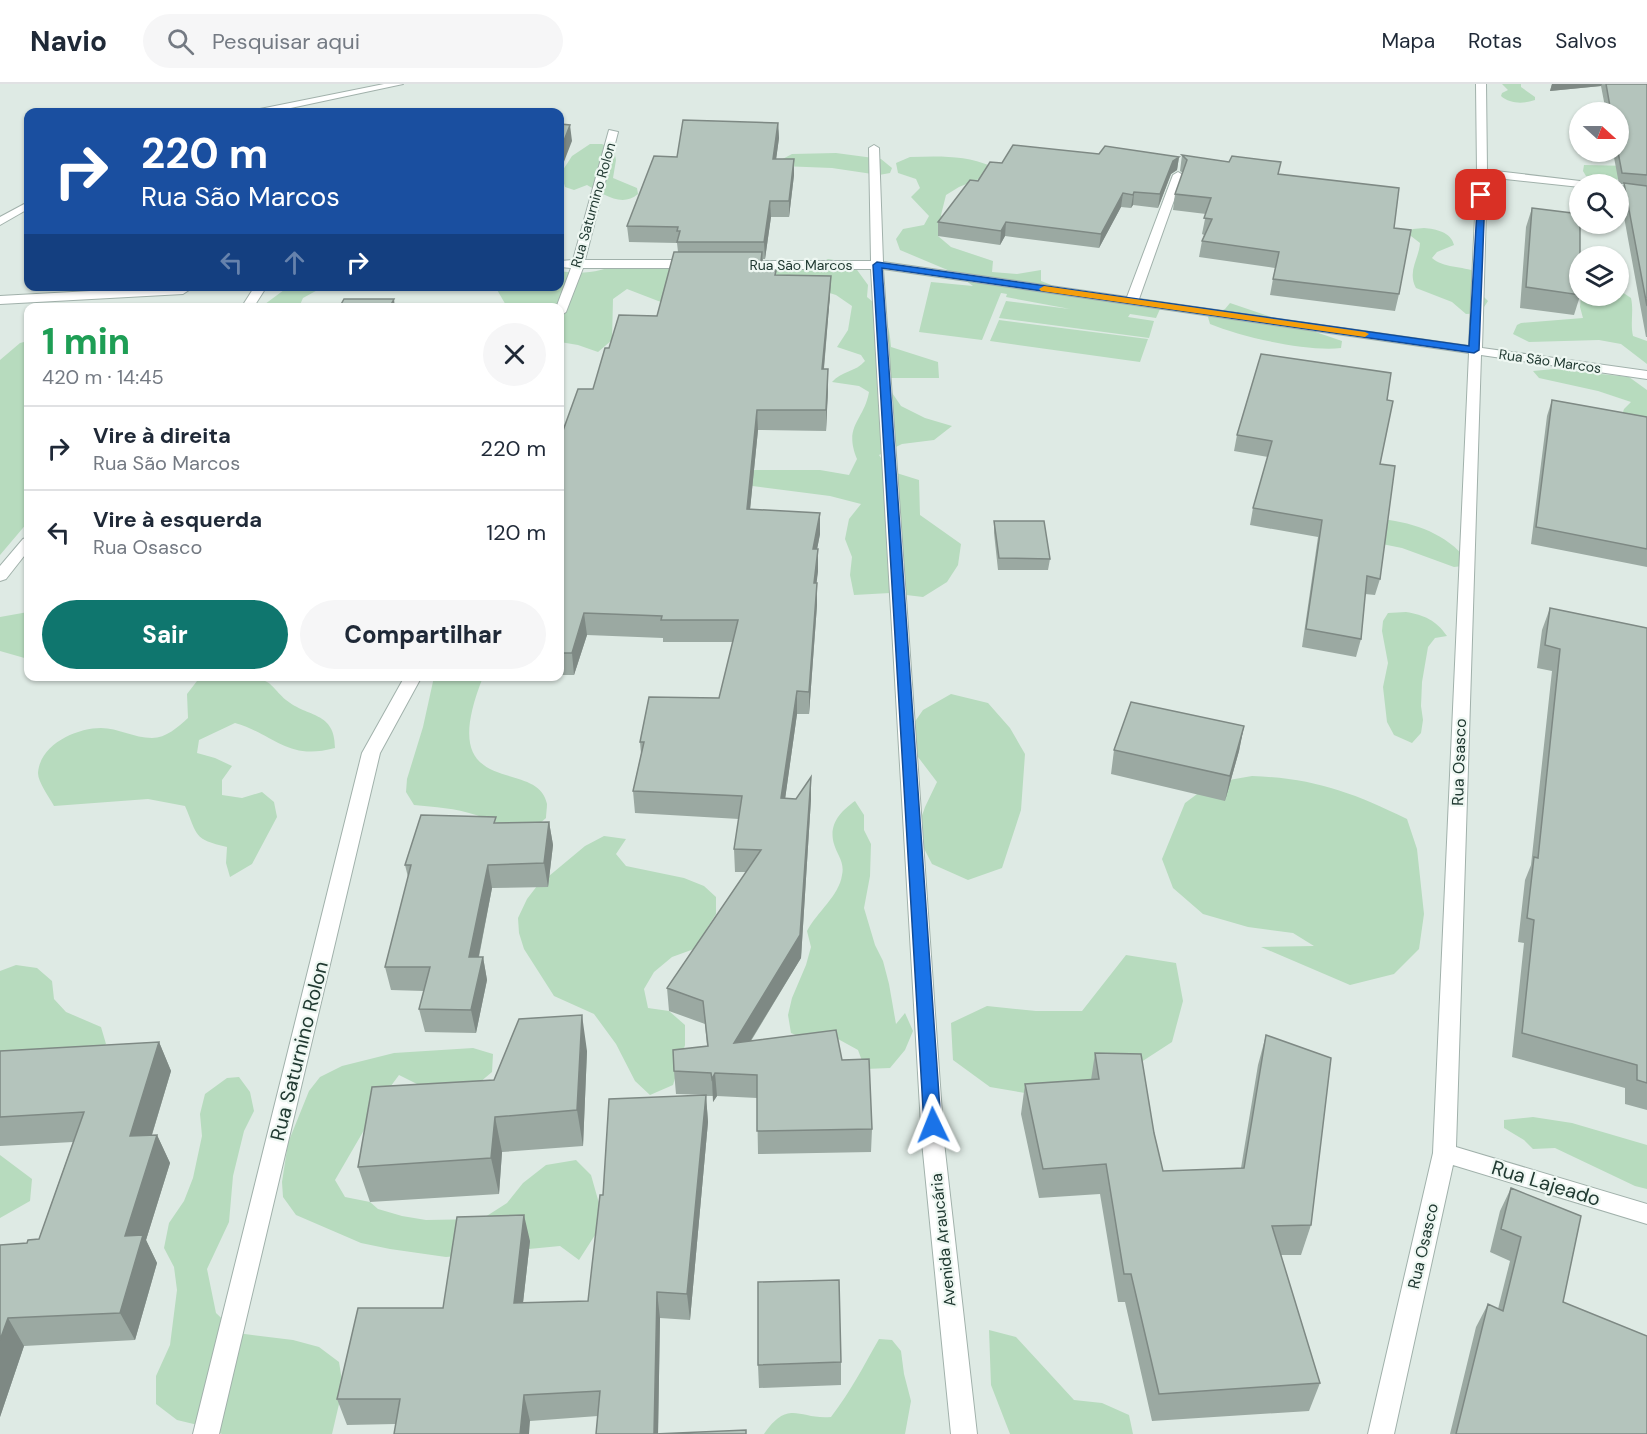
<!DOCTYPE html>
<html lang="pt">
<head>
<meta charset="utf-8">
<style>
  body { margin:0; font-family:"DM Sans",sans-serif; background:#f6f6f7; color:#1f2937; height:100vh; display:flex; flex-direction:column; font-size:22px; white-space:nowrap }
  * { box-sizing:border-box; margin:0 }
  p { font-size:20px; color:#747a83 }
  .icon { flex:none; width:33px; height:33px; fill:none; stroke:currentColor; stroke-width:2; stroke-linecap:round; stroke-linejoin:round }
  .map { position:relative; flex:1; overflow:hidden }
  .panel { position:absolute; left:24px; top:219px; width:540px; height:378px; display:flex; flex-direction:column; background:#fff; border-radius:12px; box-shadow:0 2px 4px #0004 }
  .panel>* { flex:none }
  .hud { position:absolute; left:24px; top:24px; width:540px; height:183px; border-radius:12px; box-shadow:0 2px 4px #0004; background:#1a4fa0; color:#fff; overflow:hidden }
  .needle { width:39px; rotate:111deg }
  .fabs { position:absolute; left:1569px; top:18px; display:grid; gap:12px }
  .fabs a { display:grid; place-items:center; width:60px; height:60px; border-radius:50%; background:#fff; box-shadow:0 2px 4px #0004; font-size:30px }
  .pin { position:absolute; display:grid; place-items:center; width:51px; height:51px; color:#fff; margin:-26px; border-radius:12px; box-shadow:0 3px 9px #0006 }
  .me { position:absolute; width:66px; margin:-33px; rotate:358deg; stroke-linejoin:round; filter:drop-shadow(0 0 4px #0008) }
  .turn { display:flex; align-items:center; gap:21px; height:126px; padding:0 18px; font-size:27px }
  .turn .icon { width:78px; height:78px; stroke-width:2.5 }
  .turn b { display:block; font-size:42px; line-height:51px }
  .lanes { display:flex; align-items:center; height:57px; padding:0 18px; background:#0003; justify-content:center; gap:30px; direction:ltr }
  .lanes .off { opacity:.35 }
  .round { display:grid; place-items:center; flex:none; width:63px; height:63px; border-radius:32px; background:#f6f6f7 }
  .headline { display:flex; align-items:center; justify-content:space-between; height:102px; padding:0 18px }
  h1 { font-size:36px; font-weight:800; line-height:45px; color:#1e9e55 }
  .cta { display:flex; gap:12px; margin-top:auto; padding:12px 18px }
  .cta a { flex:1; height:69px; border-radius:36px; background:#0f766e; color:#fff; font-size:24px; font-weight:800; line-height:69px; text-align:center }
  .cta a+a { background:#f6f6f7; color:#1f2937 }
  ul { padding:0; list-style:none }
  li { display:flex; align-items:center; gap:18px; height:84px; padding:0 18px; border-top:2px solid #e0e1e3 }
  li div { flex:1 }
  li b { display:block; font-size:22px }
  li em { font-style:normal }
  header { display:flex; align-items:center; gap:36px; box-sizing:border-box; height:84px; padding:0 30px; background:#fff; border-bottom:2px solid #e0e1e3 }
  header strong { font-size:28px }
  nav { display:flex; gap:33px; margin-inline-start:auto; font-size:21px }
  .search { width:420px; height:54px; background:#f6f6f7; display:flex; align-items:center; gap:15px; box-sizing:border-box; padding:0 21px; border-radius:33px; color:#747a83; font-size:22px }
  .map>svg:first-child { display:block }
</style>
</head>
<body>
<header>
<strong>Navio</strong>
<div class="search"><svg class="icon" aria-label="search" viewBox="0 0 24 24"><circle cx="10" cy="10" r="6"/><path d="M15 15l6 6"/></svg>Pesquisar aqui</div>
<nav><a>Mapa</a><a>Rotas</a><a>Salvos</a></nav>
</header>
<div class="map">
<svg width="1647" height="1350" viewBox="0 0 1647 1350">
  <rect width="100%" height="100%" fill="#deeae4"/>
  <path fill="#b7dbbe" d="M1502,0H1521V3L1535,13V16C1524,20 1510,20 1501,12L1502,9L1508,6Z
    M590,60H602L614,66L616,76L613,94L637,104L638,110C622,124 603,110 587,101L574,106L565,103L561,89L572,72Z
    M836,69L881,75L892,84L890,89L879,91L832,84L781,82L777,78L792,70Z
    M910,73C938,72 965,71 991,82L989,91L959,103L946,111L941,131L944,142L938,152L951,163L993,177L992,188L1017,190L1041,186V197L1062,205L1160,225L1156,234L1130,230L1128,233L1154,237L1149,254L999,234L1006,217L1070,225L1006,213L1007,210L1001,209L982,256L919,248L931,198L973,202L957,190L900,166L896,155L903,145L924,141L929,132L911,113L920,104L916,95L898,89L896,79Z
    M1584,81L1631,82L1625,94L1609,97L1586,92L1583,87Z
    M1424,144C1436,145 1451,148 1454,161L1437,168L1432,174C1443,184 1462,182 1477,188V206L1488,217L1480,229L1466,230L1452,218L1416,204C1407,187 1419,175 1420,159L1407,149L1413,145Z
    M828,175L852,179L868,201L867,213C884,226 890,241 891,263L938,278L939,294H882L901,322L925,334L952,342L934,356L902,360L879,371L890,387L919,396L920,431L961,460L958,481L947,498L923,513L890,509L854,511L850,491L852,473L845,455L849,435L861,420L830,412L737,400L754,386H820L849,391L857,375C843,341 864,337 869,308L859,302L832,298C841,287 856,288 865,277L861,271L837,263L848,246L852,222L836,211L760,187L813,183Z
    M623,178L671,183L666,220L627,205L613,215L612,256L598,268L578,261L560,258V224L507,223L496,204L487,203L560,202V187C583,191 601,188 623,178Z
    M288,203V202L323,203L303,214L299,223H261Z
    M1619,206L1631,214C1634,227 1630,239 1633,252L1647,257V280L1621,260L1599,256L1529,258L1513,250L1517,241L1521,239L1583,234L1580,223L1581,212H1618Z
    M1230,219L1342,257L1341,264C1308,268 1241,253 1210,240L1208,233L1225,225Z
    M999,236L1148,255L1140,278L990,257Z
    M28,257V438L0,471V276L20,259Z
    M1554,285L1629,293L1647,306V344L1622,331L1624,325L1631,318L1598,307L1539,294L1533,287Z
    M1389,436C1422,441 1451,453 1471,481L1454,483L1402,464L1382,460L1355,437Z
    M28,528V575L0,567V533Z
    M1406,528C1424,531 1436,536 1447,552L1435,554L1428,563L1422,598L1421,622L1423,636L1421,649L1412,659L1394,651L1387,638L1383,603L1388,579L1382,547L1383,537L1388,529Z
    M205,593C221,592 241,589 257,594C273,598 274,606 286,616C308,634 335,627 335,664C287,677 276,651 235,639L199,656L197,669L215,674L232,682L222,696V711L242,714L262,708L274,718L277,733L252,780L230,793L226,779L227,763C193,755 198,752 185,722L148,715L54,722C49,713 38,698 38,689C40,660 77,644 101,644C118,644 134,654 152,654C166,654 178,643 188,634L187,610L197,597Z
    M434,593H483C432,721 538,671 547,720C547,724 546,730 546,734L530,748C509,745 495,737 476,731C455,724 435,723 414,721L406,708L407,695L423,643Z
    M951,610L988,619L1010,644L1025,670L1021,726L1002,784L968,796L932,780L916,749L925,723L937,698L918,673L907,649L923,626Z
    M1252,692C1313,694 1352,708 1407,735L1417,765L1424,830L1419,865L1394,890L1350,901L1261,863L1314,862L1293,849L1248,843L1203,830L1173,804L1162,775L1185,719L1212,699Z
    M855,717L864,731V746L871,760L870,792L864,824L875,861L883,877L889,900L896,940L905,929L913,947L905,966L890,984L865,985L858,966L838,955L813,958L791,949L788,931L792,914L806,881L811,863L807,847C817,828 839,812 842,791C845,778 837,771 834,760C828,740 841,727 855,717Z
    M604,752L626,755L616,770L626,782L684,794L704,802L716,813V830L694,865L672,873L654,888L644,905L648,924L669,927L685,941V961L673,1001L650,1011L635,997L616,960L594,930L554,912L524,865L519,849L518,834L527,815L537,802L585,762Z
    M1126,871L1176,879L1183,917L1172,958L1135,982L1090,999L1037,1011L990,1003L953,976L951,939L987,922L1036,927H1082Z
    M16,881L37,884L52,897L54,915L66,928L101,943L106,960L91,976L0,977V887Z
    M473,964L493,970L492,988L473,1004L421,1002L399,991L385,1010L335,1096L345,1113L370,1118L378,1125L402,1132L426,1136L482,1135L507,1119L523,1099L546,1081L576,1076L591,1091L604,1137L579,1176L560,1162L446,1173L390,1165L361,1159L296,1131L283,1113L282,1098L288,1059L309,1007L320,993L342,982L394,969Z
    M239,993L250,1008L254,1027L244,1047L233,1092L229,1138L207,1185L216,1229L237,1249L293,1256L319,1263L339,1278L343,1303L332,1350H222L202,1342L177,1336L156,1320V1292L170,1261L177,1206L174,1183L164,1164L169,1139L184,1117L193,1094L202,1052L200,1030L205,1010L227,994Z
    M1533,1033L1572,1039L1647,1061V1105L1635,1102L1555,1064L1533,1065L1524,1056L1504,1044V1036Z
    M0,1071L32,1095L30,1117L0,1134Z
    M989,1246L1016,1253L1074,1316L1102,1319L1129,1331L1133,1350H1010L991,1301Z
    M879,1255L892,1256L901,1267L904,1290L911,1317L905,1350H764C789,1314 799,1336 831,1333C851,1307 863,1283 879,1255Z"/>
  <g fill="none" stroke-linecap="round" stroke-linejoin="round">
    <defs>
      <path id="minor" d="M384,0H403L272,28H255L260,25Z
        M1476,0H1486L1487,86L1580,97L1585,100H1580V103L1487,93L1482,264L1647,287V295L1481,271L1456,1063L1647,1120V1140L1453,1081L1394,1350H1368L1433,1069L1469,269L883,185L944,1058L977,1350H951L922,1058L871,185H739L733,181L739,177H871L869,64L874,61L879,64L883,178L1127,213L1173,91L1178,88L1183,91L1139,215L1469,262L1477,89Z
        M609,46L618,48L585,176H693L699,180L693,184H583L566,228L560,232V224H556L571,184L560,183V177L573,176Z
        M1618,102L1647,105V111L1618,108Z
        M28,118V125L0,141V133Z
        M181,202L189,206L183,210L0,220V212Z
        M255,202H267L253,224H241Z
        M28,453V467L6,495L0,497V482L23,455Z
        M405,592H422L380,669L219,1350H193L362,669Z"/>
    </defs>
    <use href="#minor" stroke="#a1b1ab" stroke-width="2"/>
    <use href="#minor" fill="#fff" fill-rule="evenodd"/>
  </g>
  <path fill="#9ba9a2" d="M1552,0H1647V253H1646L1620,111L1624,100H1619L1613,68H1618V28H1606L1601,2L1550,7Z
    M778,39L779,54L776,75L794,91L789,133H771L765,175H763V186L776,187V191L830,211L824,285L828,305L826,347L758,346L750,425L820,450L817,465H818V487L816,499L817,521L809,630H797L785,715H811L801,874L751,957L842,976L872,1045L871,1068L758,1070L757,1014L717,1012L713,1018V1012H706L708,1038L690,1236L660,1234L658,1350H746H596L598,1332L530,1337L395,1340L347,1341L337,1315L443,1224L530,1157L523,1219L588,1217L603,1111L706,1011L676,1010L674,987L707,962L705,940L669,927L667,904L746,788H735L734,765L739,735L635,729L633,707L641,670L640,658L719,614L733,558H663V554L587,551L574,591H560V355L593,305L609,264L657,232L678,168L677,159L629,158L627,142L677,73Z
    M1099,70L1179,73L1177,86L1171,90L1158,124L1133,121L1131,124L1121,123L1099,164L1005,152L1000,161L938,152V138L1002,79Z
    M1182,71L1279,90L1394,144L1399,210L1395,227L1270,211L1275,184L1199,173L1202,157L1204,151L1202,150L1206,130L1173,126L1175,110L1183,89L1180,87Z
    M1532,124L1580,172V212L1574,231L1520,224L1526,143Z
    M1387,316L1380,380V495L1375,511L1365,510L1361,555L1356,573L1302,563L1318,453L1250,441L1253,424L1268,373L1234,367L1237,351Z
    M1552,316L1647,333V483L1531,460L1547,332Z
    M994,437L1050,475L1048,486H998L994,449Z
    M1550,524L1647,544V1026L1625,1020V1004L1512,973L1524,859L1518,858L1525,796L1531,781L1552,587L1537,584L1542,546Z
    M1244,642L1239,667L1225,717L1111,690L1114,666Z
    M549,738L553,761L548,803L492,804L479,873H483L487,896L476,949L425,948L419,925L424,907L391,906L385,883L408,793L405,781L497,739Z
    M1266,951L1311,1141L1301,1171H1280L1320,1299L1309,1327L1152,1337L1125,1218H1118L1100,1110L1039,1114L1021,1030L1025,1000L1091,996L1095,969L1154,1049L1163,1087L1241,1084L1258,981Z
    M159,958L171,987L152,1051H157L170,1079L146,1156L157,1179L135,1256L24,1262L0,1333V1161L27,1159L39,1155L73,1058L0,1062V967Z
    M587,967L583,1062L502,1068L499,1110L370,1118L358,1083L494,996Z
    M1511,1104L1563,1218L1647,1350H1450L1476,1243L1488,1220L1498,1225L1510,1177L1490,1168L1500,1127Z
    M841,1278V1301L759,1304L758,1281Z"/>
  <path fill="#7e8984" d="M1552,0H1602L1601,2L1550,7Z
    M778,39L779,54L774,91L773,75Z
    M570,41L572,57L560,88V67Z
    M1179,73L1177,86L1171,90L1158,124L1160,110L1173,77Z
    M794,75V91L789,133V117Z
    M1134,108L1133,121L1131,124L1133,111Z
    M1123,109L1121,123L1099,164L1101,150Z
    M770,117L771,133L765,175L764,158Z
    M1006,138L1005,152L1000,161L1001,147Z
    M762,168L763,187L760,186Z
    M831,192L830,211L822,305V285Z
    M394,215L395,224H389Z
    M828,285V305L826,347V326Z
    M757,326L758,346L748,446L747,425Z
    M820,429V450L813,486V465Z
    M818,465V487L814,521V499Z
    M817,499V521L809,630V608Z
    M584,529L587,551L574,591L572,569Z
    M797,607V630L782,737L781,714Z
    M1244,642L1239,667L1225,717L1230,692Z
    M811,693V715L801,874L735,982L734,959Z
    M549,738L553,761L548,803L544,779Z
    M488,781L492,804L474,896L469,873Z
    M483,873L487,896L476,949L471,926Z
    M582,931L587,967L583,1062L577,1026Z
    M159,958L171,987L143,1080L130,1052Z
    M715,989L717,1012L713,1018L712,995Z
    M706,1011L708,1038L690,1236L687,1210Z
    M495,1033L502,1068L499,1110L491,1074Z
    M157,1051L170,1079L146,1156L157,1179L135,1256L120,1229L125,1152Z
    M524,1131L530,1157L520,1245L514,1219Z
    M657,1208L660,1234L658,1350H654Z
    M8,1234L24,1262L0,1333V1256Z
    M524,1311L530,1337L529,1350H520Z"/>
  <path fill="#b4c4bc" stroke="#7e8984" stroke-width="1.5" d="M1606,0H1647V91L1622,89L1618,68V28H1611Z
    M683,36L778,39L773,75H794L789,117H770L764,158H677L680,147H677L678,143L627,142L654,72L677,73Z
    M560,40L570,41L560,67Z
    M1013,61L1099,70L1105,62L1179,73L1173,77L1160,110L1134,108L1133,111L1123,109L1101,150L1006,138L1001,147L938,138L970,96L978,97L990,78L1002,79Z
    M1182,71L1229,78L1232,72L1281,78L1278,90L1399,104L1394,144L1411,146L1399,210L1273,195L1279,168L1202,157L1212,135L1204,134L1211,114L1175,110L1187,76Z
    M1624,99L1647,102V222Z
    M1532,124L1580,130V211L1526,203Z
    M674,168H762L760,186L776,187L775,191L831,192L822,285H828L826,326H757L747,425L820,429L813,465H818L814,499H817L809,608L797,607L781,714L796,715L811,693L800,851L734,959L836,946L842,976L869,975L872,1045L757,1047V991L715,989L712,995L711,989L674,987L673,966L708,962L703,917L667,904L761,766L734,765L742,712L633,707L644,658H640L649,613L719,614L738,536H661L662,532L584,529L572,569H560V355L578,305H593L605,264H609L619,231L657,232Z
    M344,215H394L389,224H339Z
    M1261,270L1391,289L1387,316L1393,317L1380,380L1395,382L1380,495L1367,492L1361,555L1306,545L1322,436L1253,424L1272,357L1237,351Z
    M1552,316L1647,333V465L1536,443Z
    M994,437H1044L1050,475L999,474Z
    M1550,524L1647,544V999L1637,996V981L1522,949L1534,836L1527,834L1534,773L1538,774L1560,565L1545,561Z
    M1131,618L1244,642L1230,692L1114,666Z
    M421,731L496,733L494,739L549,738L544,779L488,781L469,873H483L471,926L419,925L430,883H385L411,781H405Z
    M582,931L577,1026L495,1033L491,1074L358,1083L372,1003L494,996L519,935Z
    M1266,951L1331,974L1311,1141L1272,1142L1320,1299L1159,1310L1131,1190H1124L1106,1080L1043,1085L1025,1000L1099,995L1095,969L1141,970L1154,1049L1163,1087L1244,1084Z
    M159,958L130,1052L157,1051L125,1152L143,1151L120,1229L8,1234L0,1256V1161L27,1159L28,1156L39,1155L84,1028L0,1033V967Z
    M706,1011L687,1210L657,1208L654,1350L746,1346V1350H596L600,1307L524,1311L520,1350H394L400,1315H337L358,1224H443L457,1133L524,1131L514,1219L588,1217L600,1111H603L609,1015Z
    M1511,1104L1581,1132L1563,1218L1647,1252V1350H1456L1488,1220L1503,1227L1521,1153L1501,1145Z
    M839,1196L841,1278L758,1281V1198Z"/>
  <path fill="#1a73e8" stroke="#114b97" stroke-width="1.5" d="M1478,109L1485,111L1479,266L1474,269L882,184L941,1041L939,1046L933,1048L927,1046L924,1041L873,181L877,178L1469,262Z"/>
  <path fill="#f59e0b" d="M1044,202L1365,248L1369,250L1365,253L1041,207L1039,205Z"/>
  <g text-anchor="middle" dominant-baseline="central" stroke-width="4.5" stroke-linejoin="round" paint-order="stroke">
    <g font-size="14" fill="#203931" stroke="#eef7f2">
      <text transform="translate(593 121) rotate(-74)">Rua Saturnino Rolon</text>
      <text x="801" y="181">Rua São Marcos</text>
      <text transform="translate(1550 277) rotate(8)">Rua São Marcos</text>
    </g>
    <g font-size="16" fill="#203931" stroke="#eef7f2">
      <text transform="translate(1459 678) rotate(-88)">Rua Osasco</text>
      <text transform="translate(943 1156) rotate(-96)">Avenida Araucária</text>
      <text transform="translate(1423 1162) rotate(-77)">Rua Osasco</text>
    </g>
    <g font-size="20" fill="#203931" stroke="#eef7f2">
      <text transform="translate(299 967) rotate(-76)">Rua Saturnino Rolon</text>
      <text transform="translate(1546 1099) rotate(17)">Rua Lajeado</text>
    </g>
  </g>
</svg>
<div class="fabs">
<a><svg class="needle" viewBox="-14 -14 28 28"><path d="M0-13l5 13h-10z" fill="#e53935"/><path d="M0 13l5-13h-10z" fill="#747a83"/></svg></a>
<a><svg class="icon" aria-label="search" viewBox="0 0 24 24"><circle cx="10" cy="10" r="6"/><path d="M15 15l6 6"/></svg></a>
<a><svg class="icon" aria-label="layers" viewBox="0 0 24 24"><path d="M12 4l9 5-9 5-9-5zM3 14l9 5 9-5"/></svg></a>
</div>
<div class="pin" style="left:1481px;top:111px;background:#d93025"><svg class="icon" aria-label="arrive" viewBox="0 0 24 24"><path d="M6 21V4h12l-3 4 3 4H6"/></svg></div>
<svg class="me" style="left:933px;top:1041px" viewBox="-20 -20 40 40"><path d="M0-17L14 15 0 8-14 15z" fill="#1a73e8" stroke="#fff" stroke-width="4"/></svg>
<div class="hud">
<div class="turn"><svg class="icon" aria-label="right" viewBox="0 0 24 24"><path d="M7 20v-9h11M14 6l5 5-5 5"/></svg><div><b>220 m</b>Rua São Marcos</div></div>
<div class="lanes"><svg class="icon off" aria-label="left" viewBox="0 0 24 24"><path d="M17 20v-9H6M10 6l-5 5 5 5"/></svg><svg class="icon off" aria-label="ahead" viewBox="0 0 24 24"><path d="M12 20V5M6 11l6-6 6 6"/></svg><svg class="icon" aria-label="right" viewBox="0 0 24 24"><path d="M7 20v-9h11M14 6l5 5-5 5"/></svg></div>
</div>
<section class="panel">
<div class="headline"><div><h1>1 min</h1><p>420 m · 14:45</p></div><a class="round"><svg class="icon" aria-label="close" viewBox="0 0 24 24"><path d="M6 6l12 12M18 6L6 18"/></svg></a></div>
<ul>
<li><svg class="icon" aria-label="right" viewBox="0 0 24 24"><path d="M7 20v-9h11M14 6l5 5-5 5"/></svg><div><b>Vire à direita</b><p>Rua São Marcos</p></div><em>220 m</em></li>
<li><svg class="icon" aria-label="left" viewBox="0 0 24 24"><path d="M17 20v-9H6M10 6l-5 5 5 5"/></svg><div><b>Vire à esquerda</b><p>Rua Osasco</p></div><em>120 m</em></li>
</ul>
<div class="cta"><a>Sair</a><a>Compartilhar</a></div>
</section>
</div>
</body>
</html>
